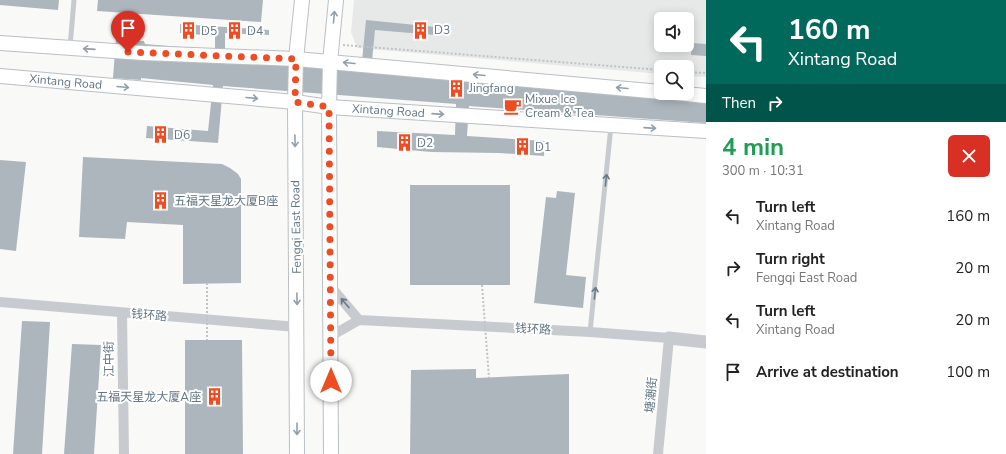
<!DOCTYPE html>
<html lang="en">
<head>
<meta charset="utf-8">
<style>
  body { margin:0; font-family:"Nunito Sans","Noto Sans SC",sans-serif; background:#f2f2f2; color:#222; height:100vh; display:flex; flex-direction:column; font-size:15px; white-space:nowrap }
  * { box-sizing:border-box; margin:0 }
  p { font-size:13px; color:#767676 }
  .icon { flex:none; width:22px; height:22px; fill:none; stroke:currentColor; stroke-width:2; stroke-linecap:round; stroke-linejoin:round }
  .map { position:relative; flex:1; overflow:hidden }
  .side { display:flex; flex-direction:column; background:#fff; width:300px }
  .side>* { flex:none }
  .top-card { background:#00695c; color:#fff; overflow:hidden }
  .fabs { position:absolute; left:654px; top:12px; display:grid; gap:8px }
  .fabs a { display:grid; place-items:center; width:40px; height:40px; border-radius:6px; background:#fff; box-shadow:0 2px 10px #0003; font-size:20px }
  .pin { position:absolute; display:grid; place-items:center; width:34px; height:34px; color:#fff; margin:-41px -17px; border-radius:50% 50% 50% 0; rotate:-45deg; box-shadow:0 0 4px #0007 }
  .pin .icon { rotate:45deg }
  .me { position:absolute; width:44px; margin:-22px; rotate:0deg; stroke-linejoin:round; filter:drop-shadow(0 0 3px #0008) }
  .turn { display:flex; align-items:center; gap:14px; height:84px; padding:0 16px; font-size:18px }
  .turn .icon { width:52px; height:52px; stroke-width:2.5 }
  .turn b { display:block; font-size:28px; line-height:34px }
  .then { display:flex; align-items:center; height:38px; padding:0 16px; background:#0003; gap:8px; font-size:15px }
  .round { display:grid; place-items:center; flex:none; width:42px; height:42px; border-radius:6px; background:#f2f2f2 }
  .overview { display:flex; align-items:center; justify-content:space-between; height:68px; padding:0 16px }
  h1 { font-size:24px; font-weight:700; line-height:30px; color:#1e9e55 }
  ul { padding:0; list-style:none }
  li { display:flex; align-items:center; gap:12px; height:52px; padding:0 16px }
  li div { flex:1 }
  li b { display:block; font-size:15px }
  li em { font-style:normal }
  main { display:flex; flex:1; min-height:0 }
  .map>svg:first-child { display:block }
</style>
</head>
<body>
<main>
<div class="map">
<svg width="706" height="454" viewBox="0 0 706 454">
  <rect width="100%" height="100%" fill="#f9f9f7"/>
  <path fill="#e7e8e8" fill-rule="evenodd" d="M354,0H706V77L687,76V67H661V74L357,48L351,32ZM661,19H687V45H661Z"/>
  <path fill="#adb6bc" d="M0,0H59L58,10L0,5Z
    M98,0H263L261,22L97,11Z
    M366,20L436,27L435,35L375,30L372,61L661,93H687V87L706,89V123L469,106L467,136L545,141L544,156L499,153L431,152L377,147V131L455,135L456,104L223,86L218,143L146,138L147,126L208,131L213,85L141,78V80L113,78L116,39L144,41L145,44L215,50V36L180,33V24L269,30V35L225,33V50L362,61Z
    M692,43L706,44V56L691,55Z
    M83,157L222,164L230,168L238,174L241,179V283L183,284V225L127,222L125,239L79,237Z
    M0,160L26,162L16,251L0,249Z
    M410,185H510V285H410Z
    M557,191L575,193L566,275L586,277L583,308L534,303L546,197L556,198Z
    M22,321L50,322L42,454H13Z
    M185,340H242L243,454H185Z
    M72,344L101,345L94,454H64Z
    M476,369V378L569,374V454H410L411,370Z"/>
  <g fill="none" stroke-linecap="round" stroke-linejoin="round">
    <defs>
      <g id="secondary">
        <path d="M0,43L143,53L296,59L661,92"/>
        <path id="s1" d="M0,76L295,102L329,107L706,131"/>
        <path d="M676,93L706,96"/>
        <path d="M297,454L295,102L296,59L302,0"/>
        <path d="M331,454L329,107L330,62L336,0"/>
      </g>
    </defs>
    <use href="#secondary" stroke="#b9bfc3" stroke-width="16"/>
    <path stroke="#c0c3c5" stroke-width="2" stroke-dasharray="2 2" stroke-linecap="butt" d="M343,45L661,70
      M687,72L706,73"/>
    <path stroke="#c7cbcf" stroke-width="5" d="M70,47L74,0
      M590,332L611,126"/>
    <path stroke="#c7cbcf" stroke-width="10" d="M331,287L359,320
      M0,302L297,327
      M122,313L124,454
      M331,336L359,320L590,332L669,338L658,454"/>
    <path stroke="#c7cbcf" stroke-width="13" d="M669,338L706,342"/>
    <use href="#secondary" stroke="#fff" stroke-width="14"/>
    <path stroke="#c0c3c5" stroke-width="2" stroke-dasharray="2 2" stroke-linecap="butt" d="M207,283V340
      M482,285L489,378"/>
  </g>
  <defs><path id="oneway-shaft" d="M-6 0H5M1.5-3L5.5 0L1.5 3" fill="none" stroke-width="1.6" stroke-linecap="round" stroke-linejoin="round"/></defs>
  <g stroke="#919fa9">
    <use href="#oneway-shaft" transform="translate(334 17) rotate(-85)"/>
    <use href="#oneway-shaft" transform="translate(89 49) rotate(-176)"/>
    <use href="#oneway-shaft" transform="translate(349 63) rotate(-175)"/>
    <use href="#oneway-shaft" transform="translate(479 75) rotate(-175)"/>
    <use href="#oneway-shaft" transform="translate(123 87) rotate(5)"/>
    <use href="#oneway-shaft" transform="translate(622 88) rotate(-175)"/>
    <use href="#oneway-shaft" transform="translate(252 98) rotate(5)"/>
    <use href="#oneway-shaft" transform="translate(438 114) rotate(4)"/>
    <use href="#oneway-shaft" transform="translate(650 128) rotate(4)"/>
    <use href="#oneway-shaft" transform="translate(295 141) rotate(89)"/>
    <use href="#oneway-shaft" transform="translate(297 299) rotate(89)"/>
    <use href="#oneway-shaft" transform="translate(297 429) rotate(90)"/>
  </g>
  <g stroke="#677a88">
    <use href="#oneway-shaft" transform="translate(606 180) rotate(-84)"/>
    <use href="#oneway-shaft" transform="translate(595 293) rotate(-84)"/>
    <use href="#oneway-shaft" transform="translate(345 303) rotate(-131)"/>
  </g>
  <g fill="none" stroke-linecap="round" stroke-linejoin="round">
    <path stroke="#ee4c22" stroke-width="7" stroke-dasharray="0 12.6" d="M128,52L296,59L295,102L329,107L331,381"/>
  </g>
  <defs>
    <symbol id="building-bare" viewBox="-9 -9 18 18"><path d="M-4-6H4V6H1V3H-1V6H-4ZM-2.5-4.3h1.7v1.8h-1.7ZM.8-4.3h1.7v1.8H.8ZM-2.5-1h1.7V.8h-1.7ZM.8-1h1.7V.8H.8Z" fill="#ee4c22" stroke="#fff" stroke-width="2.5" paint-order="stroke"/></symbol>
    <symbol id="cafe-bare" viewBox="-9 -9 18 18"><path d="M-5.5-4.5H6V0H3Q3 3.5 0 3.5H-2.5Q-5.5 3.5-5.5 0ZM3-3.2v2h1.7v-2ZM-6 4.5H4V6H-6Z" fill="#ee4c22" stroke="#fff" stroke-width="2.5" paint-order="stroke"/></symbol>
  </defs>
  <g fill-rule="evenodd">
    <use href="#building-bare" x="408" y="18" width="25" height="25"/>
    <use href="#building-bare" x="176" y="18" width="25" height="25"/>
    <use href="#building-bare" x="222" y="18" width="25" height="25"/>
    <use href="#building-bare" x="444" y="76" width="25" height="25"/>
    <use href="#cafe-bare" x="500" y="94" width="25" height="25"/>
    <use href="#building-bare" x="148" y="122" width="25" height="25"/>
    <use href="#building-bare" x="392" y="130" width="25" height="25"/>
    <use href="#building-bare" x="510" y="134" width="25" height="25"/>
    <use href="#building-bare" x="148" y="188" width="25" height="25"/>
    <use href="#building-bare" x="202" y="384" width="25" height="25"/>
  </g>
  <g text-anchor="middle" dominant-baseline="central" stroke-width="4" stroke-linejoin="round" paint-order="stroke">
    <g font-size="12" fill="#627684" stroke="#fff" text-anchor="start">
      <text x="434" y="30">D3</text>
      <text x="201" y="31">D5</text>
      <text x="247" y="31">D4</text>
      <text x="469" y="88">Jingfang</text>
      <text x="525" y="99">Mixue Ice<tspan x="525" dy="14">Cream &amp; Tea</tspan></text>
      <text x="174" y="135">D6</text>
      <text x="417" y="143">D2</text>
      <text x="535" y="147">D1</text>
      <text x="174" y="201">五福天星龙大厦B座</text>
      <text x="201" y="397" text-anchor="end">五福天星龙大厦A座</text>
    </g>
    <g font-size="12" fill="#627684" stroke="#fff">
      <text stroke="none"><textPath href="#s1" startOffset="66">Xintang Road</textPath></text>
      <text stroke="none"><textPath href="#s1" startOffset="390">Xintang Road</textPath></text>
      <text transform="translate(296 227) rotate(-91)">Fengqi East Road</text>
      <text transform="translate(149 315) rotate(5)">钱环路</text>
      <text transform="translate(533 329) rotate(3)">钱环路</text>
      <text transform="translate(109 359) rotate(-91)">江中街</text>
      <text transform="translate(651 395) rotate(-85)">塘潮街</text>
    </g>
  </g>
</svg>
<div class="fabs">
<a><svg class="icon" aria-label="sound" viewBox="0 0 24 24"><path d="M4 9h4l5-4v14l-5-4H4zM17 9q2 3 0 6"/></svg></a>
<a><svg class="icon" aria-label="search" viewBox="0 0 24 24"><circle cx="10" cy="10" r="6"/><path d="M15 15l6 6"/></svg></a>
</div>
<div class="pin" style="left:128px;top:52px;background:#d93025"><svg class="icon" aria-label="arrive" viewBox="0 0 24 24"><path d="M6 21V4h12l-3 4 3 4H6"/></svg></div>
<svg class="me" style="left:331px;top:381px" viewBox="-20 -20 40 40"><circle r="19" fill="#fff"/><path d="M0-13L10 11 0 6-10 11z" fill="#ee4c22"/></svg>
</div>
<section class="side">
<div class="top-card">
<div class="turn"><svg class="icon" aria-label="left" viewBox="0 0 24 24"><path d="M17 20v-9H6M10 6l-5 5 5 5"/></svg><div><b>160 m</b>Xintang Road</div></div>
<div class="then">Then<svg class="icon" aria-label="right" viewBox="0 0 24 24"><path d="M7 20v-9h11M14 6l5 5-5 5"/></svg></div>
</div>
<div class="overview"><div><h1>4 min</h1><p>300 m · 10:31</p></div><a class="round" style="background:#d93025;color:#fff"><svg class="icon" aria-label="close" viewBox="0 0 24 24"><path d="M6 6l12 12M18 6L6 18"/></svg></a></div>
<ul>
<li><svg class="icon" aria-label="left" viewBox="0 0 24 24"><path d="M17 20v-9H6M10 6l-5 5 5 5"/></svg><div><b>Turn left</b><p>Xintang Road</p></div><em>160 m</em></li>
<li><svg class="icon" aria-label="right" viewBox="0 0 24 24"><path d="M7 20v-9h11M14 6l5 5-5 5"/></svg><div><b>Turn right</b><p>Fengqi East Road</p></div><em>20 m</em></li>
<li><svg class="icon" aria-label="left" viewBox="0 0 24 24"><path d="M17 20v-9H6M10 6l-5 5 5 5"/></svg><div><b>Turn left</b><p>Xintang Road</p></div><em>20 m</em></li>
<li><svg class="icon" aria-label="arrive" viewBox="0 0 24 24"><path d="M6 21V4h12l-3 4 3 4H6"/></svg><div><b>Arrive at destination</b></div><em>100 m</em></li>
</ul>
</section>
</main>
</body>
</html>
